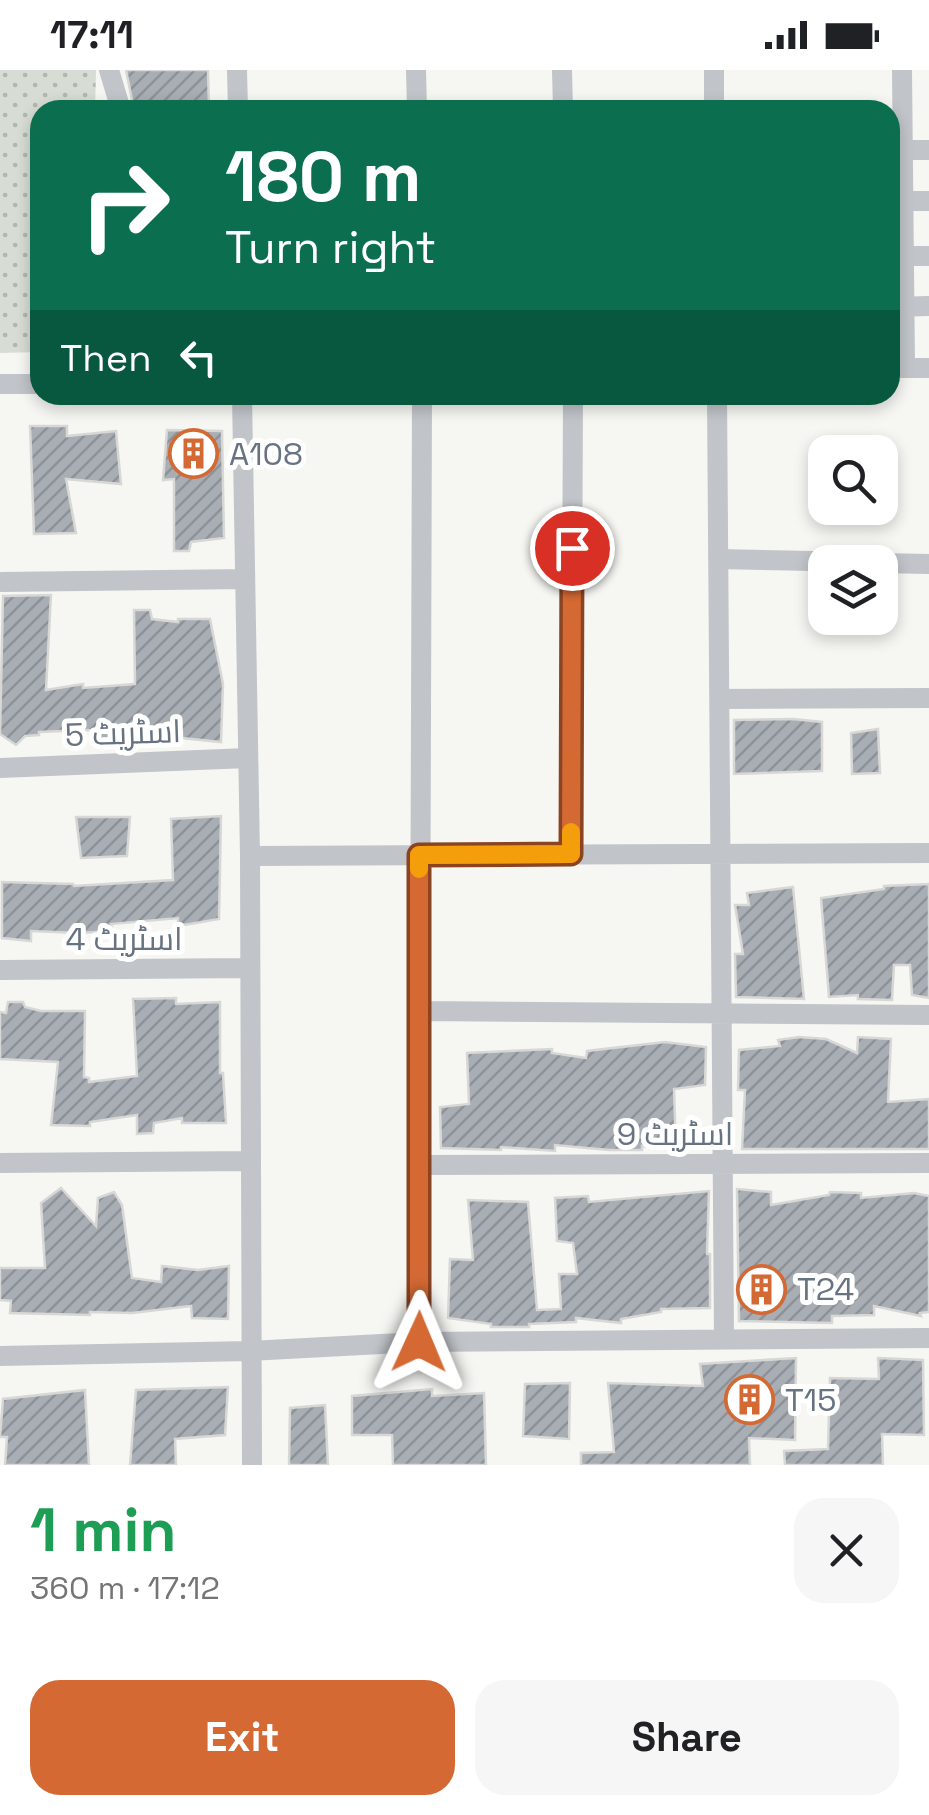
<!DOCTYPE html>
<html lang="en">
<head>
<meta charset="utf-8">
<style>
  body { margin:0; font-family:"Space Grotesk",Cairo,sans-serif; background:#f6f6f6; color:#202124; height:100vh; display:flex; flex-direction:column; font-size:38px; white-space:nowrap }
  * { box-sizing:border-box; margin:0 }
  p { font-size:32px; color:#757577 }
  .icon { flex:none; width:55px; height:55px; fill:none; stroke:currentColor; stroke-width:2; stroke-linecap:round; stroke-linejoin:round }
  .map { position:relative; height:1395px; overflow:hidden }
  .details { display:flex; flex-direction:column; background:#fff; flex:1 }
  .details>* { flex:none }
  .top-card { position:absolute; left:30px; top:30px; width:870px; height:305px; border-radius:30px; box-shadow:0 5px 15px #0003; background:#0b6e4f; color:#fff; overflow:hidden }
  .buttons { position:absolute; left:808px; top:365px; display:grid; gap:20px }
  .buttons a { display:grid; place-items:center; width:90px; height:90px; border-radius:20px; background:#fff; box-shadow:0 5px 15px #0003; font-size:50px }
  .pin { position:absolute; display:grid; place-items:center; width:85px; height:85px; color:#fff; margin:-42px; border:5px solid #fff; border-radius:50%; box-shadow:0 2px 10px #0007 }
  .me { position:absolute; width:110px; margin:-55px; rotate:1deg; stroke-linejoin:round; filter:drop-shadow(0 0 8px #0008) }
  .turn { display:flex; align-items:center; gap:35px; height:210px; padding:0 30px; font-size:45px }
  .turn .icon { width:130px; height:130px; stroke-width:2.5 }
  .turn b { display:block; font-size:70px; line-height:85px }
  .then { display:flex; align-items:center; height:95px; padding:0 30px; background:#0003; gap:20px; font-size:38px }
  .round { display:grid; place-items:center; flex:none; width:105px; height:105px; border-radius:30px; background:#f6f6f6 }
  .overview { display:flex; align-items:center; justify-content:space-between; height:170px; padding:0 30px }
  h1 { font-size:60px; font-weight:800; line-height:75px; color:#1e9e55 }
  .action { display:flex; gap:20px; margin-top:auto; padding:20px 30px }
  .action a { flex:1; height:115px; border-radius:30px; background:#d46934; color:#fff; font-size:40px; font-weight:800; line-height:115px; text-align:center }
  .action a+a { background:#f6f6f6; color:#202124 }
  .status { display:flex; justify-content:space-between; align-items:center; height:70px; padding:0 50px; background:#fff; direction:ltr }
  .status svg { height:28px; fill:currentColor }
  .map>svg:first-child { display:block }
</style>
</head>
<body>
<div class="status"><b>17:11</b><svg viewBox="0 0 49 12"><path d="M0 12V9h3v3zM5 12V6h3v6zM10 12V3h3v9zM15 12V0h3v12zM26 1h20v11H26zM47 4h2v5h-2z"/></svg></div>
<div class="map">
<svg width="929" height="1395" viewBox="0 0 929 1395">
  <defs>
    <pattern id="park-dots" width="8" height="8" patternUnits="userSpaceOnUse" patternTransform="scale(2.5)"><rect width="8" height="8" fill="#d7dcd4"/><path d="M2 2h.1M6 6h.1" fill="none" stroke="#b2b7b1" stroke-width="1.8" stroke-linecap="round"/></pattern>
    <pattern id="building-hatch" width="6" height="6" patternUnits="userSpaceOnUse" patternTransform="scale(2.5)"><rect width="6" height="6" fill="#a8aeb4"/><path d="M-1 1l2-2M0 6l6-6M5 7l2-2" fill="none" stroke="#8d9298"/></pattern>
  </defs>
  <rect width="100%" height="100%" fill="#f6f6f3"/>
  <path fill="url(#park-dots)" d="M0,0H96L95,40H40V282L0,283Z"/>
  <path fill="url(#building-hatch)" stroke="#d7d7d5" stroke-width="2.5" d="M126,0H208L209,40H134Z
    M30,356H67V366L116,361L121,414L66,409L76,463L34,464Z
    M167,360L222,361L224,468L191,472L189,481H174V409L163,410Z
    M51,525L46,620L83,614V618L135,614L134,540H150L152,549L178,552V549H210L223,614L221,672L182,668V663H117L115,667L102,673L97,661L87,660L39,662V665L25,666L16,675L0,664L3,526Z
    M793,649L822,652V701L734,704V650Z
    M878,659L880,703L852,704L851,663Z
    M221,746L219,849L178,856V848L111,854L113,861L79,863L31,861V871L2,868V812L73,814L74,816L173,810L171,749Z
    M76,747H130L127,786L81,788Z
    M929,814V928L912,925L910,895H894L892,930L858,929V925L829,927L821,828L884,819V816Z
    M793,817L804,929L736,927L735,884H743L735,835H749L747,823Z
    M176,928V934L220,932V1003H223L226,1053H182V1048L154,1053L153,1063L137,1064V1045L90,1052V1056L51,1055L58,992L0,989V942L6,943L8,932H23L25,937L41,941H85L84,1007L89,1008V1012L137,1006L133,929Z
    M799,967L826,969L857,983L858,967L891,969L888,1032L929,1029V1079H742L745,1020H738L739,980L780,976L778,970Z
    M665,972L706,977L705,1015L674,1019L676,1080L642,1076V1080H609L555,1075V1081L501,1077V1080L441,1078L440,1037L469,1034L467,983L552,979V983L586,988L587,981Z
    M61,1118L96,1156L98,1128L114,1122L122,1135L132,1208L161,1212L162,1196L198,1200L229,1196L228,1249L192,1248L191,1236L132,1243L90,1242V1245L10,1243L11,1231L0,1230V1198H45L41,1133Z
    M737,1119L771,1122V1135L829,1125L830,1122L861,1123V1128L914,1123L929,1126V1242L920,1243L921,1246L874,1236V1245L832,1246V1253L739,1251Z
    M709,1121L707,1184H710V1238L661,1239V1242L621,1249V1253L576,1248V1252L529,1254V1257H491V1254L448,1248L450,1189L473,1190L468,1130L528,1132L537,1240L561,1239L559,1204H577L573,1173L557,1171L555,1128L588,1126L589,1132Z
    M796,1288L795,1370L749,1368L750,1395H581V1383L614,1382L608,1313L703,1316L700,1294Z
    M878,1288L923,1290L924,1365L882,1364L883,1395H785L784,1381L828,1379L830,1308L879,1309Z
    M570,1313L569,1369L523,1366L525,1314Z
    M228,1317L225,1365L175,1369L176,1395H130L136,1320Z
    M432,1319V1326L484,1323L486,1395H393L392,1365H352V1326Z
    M85,1320L89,1395H5L7,1367H0L3,1329Z
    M325,1335L328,1395H289L290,1338Z"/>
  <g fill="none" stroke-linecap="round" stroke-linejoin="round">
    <path stroke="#c1c4c8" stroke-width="20" d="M109,0L121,40
      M237,0L238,40
      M416,0L417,40
      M562,0L563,40
      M714,0V40
      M902,0L905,298
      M892,80H929
      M892,131H929
      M892,186H929
      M892,237L929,236
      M890,298H929
      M0,314H40
      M242,325L250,786L252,1395
      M717,325L724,1269
      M718,489L862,492
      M880,493L929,494
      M0,512L245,509
      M720,629L929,628
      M0,698L248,688
      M571,784L573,325
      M250,786L929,783
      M0,900L248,898
      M421,941L929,945
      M0,1093L251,1091
      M421,1095L929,1093
      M419,1272L422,325
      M0,1286L250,1281L419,1272L929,1268"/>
  </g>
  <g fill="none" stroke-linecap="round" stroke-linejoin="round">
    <defs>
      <path id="route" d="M419,1272V785L571,784L572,478"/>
    </defs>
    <use href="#route" stroke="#8a4422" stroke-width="25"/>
    <use href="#route" stroke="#d46934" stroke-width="18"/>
    <path stroke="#f59e0b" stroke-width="18" d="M419,799V785L571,784V762"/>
  </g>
  <defs>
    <symbol id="building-ring" viewBox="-11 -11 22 22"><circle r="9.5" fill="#fff" stroke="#d46934" stroke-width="1.5"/><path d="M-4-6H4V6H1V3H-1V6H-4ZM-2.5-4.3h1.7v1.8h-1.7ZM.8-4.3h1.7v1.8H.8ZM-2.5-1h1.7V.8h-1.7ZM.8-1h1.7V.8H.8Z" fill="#d46934"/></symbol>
  </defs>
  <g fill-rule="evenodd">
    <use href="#building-ring" x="166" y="356" width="55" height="55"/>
    <use href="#building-ring" x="734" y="1192" width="55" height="55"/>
    <use href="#building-ring" x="722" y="1302" width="55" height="55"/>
  </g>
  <g text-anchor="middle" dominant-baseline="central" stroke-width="10" stroke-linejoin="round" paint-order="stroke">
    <g font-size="32" fill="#677381" stroke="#fff" text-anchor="start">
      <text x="229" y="384">A108</text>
      <text x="797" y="1219">T24</text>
      <text x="785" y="1330">T15</text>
    </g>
    <g font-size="32" fill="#677381" stroke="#fff">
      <text transform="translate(123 663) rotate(-2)">اسٹریٹ 5</text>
      <text x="124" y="869">اسٹریٹ 4</text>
      <text x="675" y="1064">اسٹریٹ 9</text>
    </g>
  </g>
</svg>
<div class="buttons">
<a><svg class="icon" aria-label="search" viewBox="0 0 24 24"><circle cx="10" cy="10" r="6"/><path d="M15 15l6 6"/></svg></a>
<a><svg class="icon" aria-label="layers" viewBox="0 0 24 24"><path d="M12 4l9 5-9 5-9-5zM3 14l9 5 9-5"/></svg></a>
</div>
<div class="pin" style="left:572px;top:478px;background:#d93025"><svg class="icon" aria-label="arrive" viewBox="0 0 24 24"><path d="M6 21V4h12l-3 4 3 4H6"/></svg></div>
<svg class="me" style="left:419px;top:1272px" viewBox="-20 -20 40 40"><path d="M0-17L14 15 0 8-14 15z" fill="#d46934" stroke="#fff" stroke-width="4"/></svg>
<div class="top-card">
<div class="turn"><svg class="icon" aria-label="right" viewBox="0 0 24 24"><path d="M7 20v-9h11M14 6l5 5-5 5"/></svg><div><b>180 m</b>Turn right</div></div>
<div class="then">Then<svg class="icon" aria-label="left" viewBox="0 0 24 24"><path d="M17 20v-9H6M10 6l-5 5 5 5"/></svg></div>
</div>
</div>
<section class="details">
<div class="overview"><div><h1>1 min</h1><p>360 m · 17:12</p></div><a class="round"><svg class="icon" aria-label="close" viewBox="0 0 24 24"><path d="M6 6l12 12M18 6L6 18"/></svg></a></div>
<div class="action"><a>Exit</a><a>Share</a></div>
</section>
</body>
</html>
